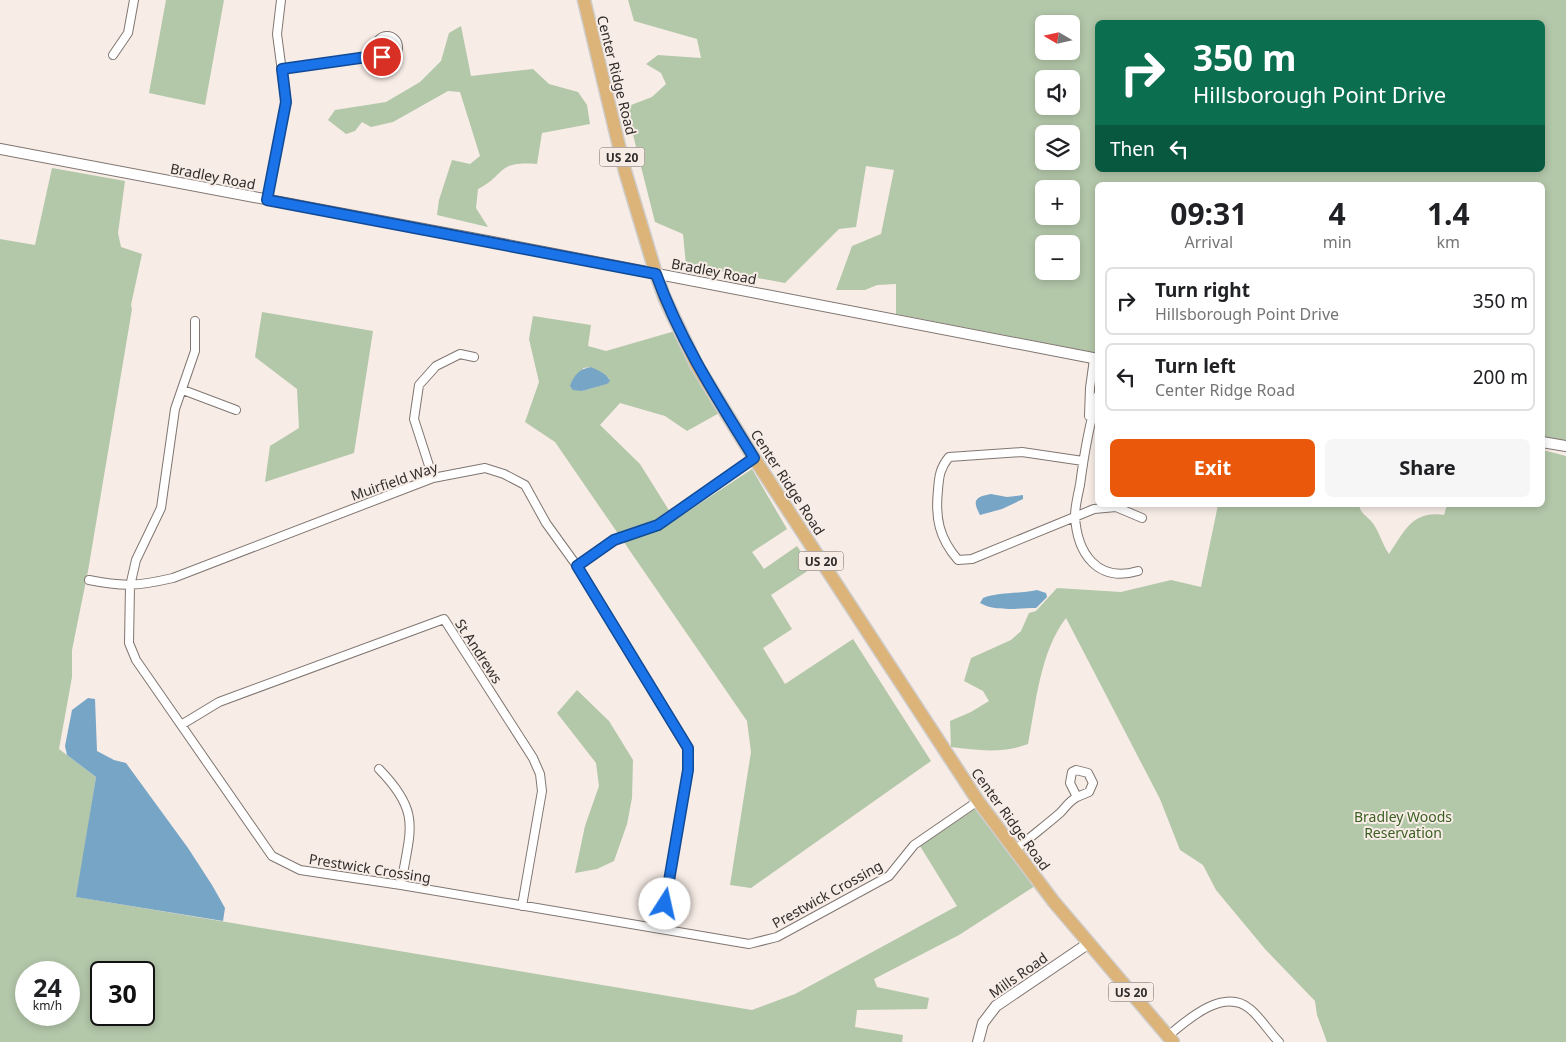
<!DOCTYPE html>
<html lang="en">
<head>
<meta charset="utf-8">
<style>
  body { margin:0; font-family:"Noto Sans",sans-serif; background:#f6f6f6; color:#202124; height:100vh; display:flex; flex-direction:column; font-size:19px; white-space:nowrap }
  * { box-sizing:border-box; margin:0 }
  p { font-size:16px; color:#757577 }
  .icon { flex:none; width:28px; height:28px; fill:none; stroke:currentColor; stroke-width:2; stroke-linecap:round; stroke-linejoin:round }
  .map { position:relative; flex:1; overflow:hidden }
  .panel { position:absolute; left:1095px; top:182px; width:450px; height:325px; display:flex; flex-direction:column; background:#fff; border-radius:8px; box-shadow:0 2px 8px #0003 }
  .panel>* { flex:none }
  .top-card { position:absolute; left:1095px; top:20px; width:450px; height:152px; border-radius:8px; box-shadow:0 2px 8px #0003; background:#0b6e4f; color:#fff; overflow:hidden }
  .needle { width:32px; rotate:279deg }
  .controls { position:absolute; left:1035px; top:15px; display:grid; gap:10px }
  .controls a { display:grid; place-items:center; width:45px; height:45px; border-radius:8px; background:#fff; box-shadow:0 2px 8px #0003; font-size:25px }
  .speed { position:absolute; left:15px; top:961px; display:flex; gap:10px; font-size:25px; font-weight:700; text-align:center }
  .speed>* { display:grid; place-content:center; width:65px; height:65px; border-radius:50%; background:#fff; box-shadow:0 2px 8px #0003; line-height:1 }
  .speed small { font-size:12px; font-weight:400 }
  .speed .limit { border:2px solid #111; border-radius:8px; background:#fff; color:#111 }
  .pin { position:absolute; display:grid; place-items:center; width:42px; height:42px; color:#fff; margin:-21px; border:2px solid #fff; border-radius:50%; box-shadow:0 1px 5px #0007 }
  .me { position:absolute; width:55px; margin:-28px; rotate:10deg; stroke-linejoin:round; filter:drop-shadow(0 0 4px #0008) }
  .turn { display:flex; align-items:center; gap:18px; height:105px; padding:0 15px; font-size:22px }
  .turn .icon { width:65px; height:65px; stroke-width:2.5 }
  .turn b { display:block; font-size:35px; line-height:42px }
  .then { display:flex; align-items:center; height:48px; padding:0 15px; background:#0003; gap:10px; font-size:19px }
  .eta { display:flex; justify-content:space-evenly; align-items:center; height:85px; text-align:center }
  .eta b { font-size:30px; font-weight:700; line-height:35px }
  .cta { display:flex; gap:10px; margin-top:auto; padding:10px 15px }
  .cta a { flex:1; height:58px; border-radius:8px; background:#ea580c; color:#fff; font-size:20px; font-weight:700; line-height:58px; text-align:center }
  .cta a+a { background:#f6f6f6; color:#202124 }
  ul { padding:0; list-style:none }
  li { display:flex; align-items:center; gap:15px; height:68px; margin:0 10px 8px; padding:0 5px; border:2px solid #e0e0e0; border-radius:8px }
  li div { flex:1 }
  li b { display:block; font-size:19px }
  li em { font-style:normal }
  .map>svg:first-child { display:block }
</style>
</head>
<body>
<div class="map">
<svg width="1566" height="1042" viewBox="0 0 1566 1042">
  <rect width="100%" height="100%" fill="#f7ece6"/>
  <path fill="#b3c7a9" fill-rule="evenodd" d="M166,0H224L205,105L149,93Z
    M628,0H1566V446L1543,442L1542,185H1098L1097,353L896,314V284L877,285L865,290H836L852,246L881,234L894,170L866,166L856,227L839,229L785,283L686,265L683,234L655,222L626,107L652,97L666,84L661,73L646,64L658,55L701,58L697,39L634,21ZM1098,22H1542V170H1098ZM1044,24H1071V51H1044ZM1044,79H1071V106H1044ZM1044,134H1071V161H1044ZM1044,189H1071V216H1044ZM1044,244H1071V271H1044Z
    M461,26L471,76L533,69L549,84L578,92L587,105L590,124L542,133L537,164C495,161 507,174 478,189L476,208L488,227L437,215L439,200L452,160L470,164L480,156L460,92L448,91L393,122L371,127L362,122L355,131L346,134L328,120L335,110L386,102L420,82L441,61L449,33Z
    M52,168L125,181L118,233L121,247L142,254L131,305L132,309L88,571L72,650V677L59,749L96,777L77,897L752,1010L795,994L957,906L920,846L978,807L1035,886L959,935L874,979L877,987L929,998L927,1009L857,1010L855,1027L903,1035L902,1042H0V239L35,245ZM26,972H69V1015H26ZM101,972H144V1015H101Z
    M262,312L373,331L354,453L265,482L270,446L299,428L297,389L255,357Z
    M533,316L591,325L588,346L606,351L675,331L721,412L687,431L665,416L620,403L600,425L640,464L675,520L752,469L787,529L752,552L764,569L797,546L812,568L771,595L792,629L763,648L785,684L853,639L931,761L751,888L730,885L751,752L747,721L555,442L525,422L539,382L529,339ZM591,367L609,378L606,384L582,391L583,368Z
    M1543,450L1566,456V1042H1327L1317,1015L1315,1001L1265,949L1216,890L1203,865L1180,850L1160,799L1066,618C1040,652 1036,703 1028,744C1002,754 977,750 951,747L950,721L971,712L989,701L983,691L964,681L971,658L1011,640L1021,631L1029,613L1036,611L1057,588L1121,592L1171,580L1201,587L1218,505H1359C1361,514 1366,515 1371,521C1379,530 1382,544 1389,554C1404,532 1412,510 1444,515L1447,505H1542Z
    M577,690L609,721L633,760L632,798L627,824L614,861L597,869L575,873L585,826L599,786L596,763L557,713Z"/>
  <path fill="#77a5c6" d="M591,367C598,370 607,374 610,381L607,384L582,391L573,390L570,386C574,375 579,369 591,367Z
    M991,494L1007,497L1023,495V499L1002,509L980,515C972,500 975,497 991,494Z
    M1037,590L1046,593L1047,597L1036,608C1019,608 995,612 980,603L983,598C999,592 1019,594 1037,590Z
    M88,698L95,699L97,751L114,760L126,763L188,848L212,885L225,908L223,921L76,897L96,777L67,755L65,746L72,710Z"/>
  <g fill="none" stroke-linecap="round" stroke-linejoin="round">
    <defs>
      <path id="minor" d="M376 47a11 11 0 1 1 22 0a11 11 0 1 1-22 0Z
        M113,55L128,33L134,0
        M282,69L367,57L377,52
        M267,200L286,102L277,34L281,0
        M195,321V351L175,409L161,508L136,560L130,586L129,643L136,660L272,856L300,870L401,885L749,944L777,937L889,876L914,845L978,801
        M183,390L236,410
        M1098,395C1089,425 1084,454 1080,485C1078,495 1075,506 1075,516C1077,553 1097,583 1138,571
        M1089,416L1090,388L1094,359
        M1083,461L1022,452L949,457C940,468 939,476 938,490C935,518 939,538 958,560L972,559L1094,509L1116,507L1142,518
        M433,478L414,419L419,385L436,366L460,354L474,357
        M577,566L615,540L658,525L754,458
        M89,580C124,587 138,586 173,578L433,478L485,468L504,474L525,485L546,523L577,566L687,748L688,770L661,929
        M181,725L219,702L444,619L533,758L540,774L542,791L522,906
        M379,769C422,813 410,829 401,885
        M1014,851C1029,838 1045,826 1060,813C1066,807 1069,801 1077,797L1089,792L1093,783L1088,773L1076,770L1072,772L1070,783L1077,797
        M1168,1036C1188,1019 1224,987 1250,1009C1261,1018 1269,1032 1279,1042"/>
      <path id="tertiary" d="M0,149L487,241L1098,359
        M1542,442L1566,446
        M978,1042L983,1023L996,1006L1089,943"/>
      <path id="primary" d="M584,0L625,171L656,274L665,299L697,366L754,458L978,801L1054,902L1173,1042"/>
    </defs>
    <use href="#minor" stroke="#807671" stroke-width="10"/>
    <use href="#tertiary" stroke="#807671" stroke-width="12"/>
    <use href="#primary" stroke="#cecdcc" stroke-width="15"/>
    <use href="#minor" stroke="#fff" stroke-width="8"/>
    <use href="#tertiary" stroke="#fff" stroke-width="10"/>
    <use href="#primary" stroke="#dcb379" stroke-width="12"/>
  </g>
  <g fill="none" stroke-linecap="round" stroke-linejoin="round">
    <defs>
      <path id="route" d="M382,57L377,52L367,57L282,69L286,102L267,200L656,274C680,341 717,398 754,458L658,525L614,540L577,566L688,748V770L665,904"/>
    </defs>
    <use href="#route" stroke="#114b97" stroke-width="12"/>
    <use href="#route" stroke="#1a73e8" stroke-width="9"/>
  </g>
  <g text-anchor="middle" dominant-baseline="central" stroke-width="4" stroke-linejoin="round" paint-order="stroke">
    <g fill="#f7ece6" stroke="#6c6663" stroke-width="1">
      <rect x="599.5" y="147.5" width="45" height="19" rx="4"/>
      <rect x="798.5" y="551.5" width="45" height="19" rx="4"/>
      <rect x="1108.5" y="982.5" width="45" height="19" rx="4"/>
    </g>
    <g font-size="12" font-weight="bold" fill="#312d2b">
      <text x="622" y="157">US 20</text>
      <text x="821" y="561">US 20</text>
      <text x="1131" y="992">US 20</text>
    </g>
    <g font-size="14" fill="#312d2b" stroke="#f7ece6">
      <text transform="translate(617 75) rotate(76)">Center Ridge Road</text>
      <text transform="translate(213 176) rotate(11)">Bradley Road</text>
      <text transform="translate(714 271) rotate(11)">Bradley Road</text>
      <text transform="translate(394 481) rotate(-19)">Muirfield Way</text>
      <text transform="translate(788 482) rotate(57)">Center Ridge Road</text>
      <text transform="translate(479 651) rotate(57)">St Andrews</text>
      <text transform="translate(1011 819) rotate(54)">Center Ridge Road</text>
      <text transform="translate(370 868) rotate(9)">Prestwick Crossing</text>
      <text transform="translate(827 894) rotate(-29)">Prestwick Crossing</text>
      <text transform="translate(1018 975) rotate(-35)">Mills Road</text>
    </g>
    <g font-size="14" fill="#3b6023" stroke="#f7ece6">
      <text x="1403" y="816">Bradley Woods<tspan x="1403" dy="16">Reservation</tspan></text>
    </g>
  </g>
</svg>
<div class="controls">
<a><svg class="needle" viewBox="-14 -14 28 28"><path d="M0-13l5 13h-10z" fill="#e53935"/><path d="M0 13l5-13h-10z" fill="#757577"/></svg></a>
<a><svg class="icon" aria-label="sound" viewBox="0 0 24 24"><path d="M4 9h4l5-4v14l-5-4H4zM17 9q2 3 0 6"/></svg></a>
<a><svg class="icon" aria-label="layers" viewBox="0 0 24 24"><path d="M12 4l9 5-9 5-9-5zM3 14l9 5 9-5"/></svg></a>
<a>+</a>
<a>−</a>
</div>
<div class="speed"><div>24<small>km/h</small></div><div class="limit">30</div></div>
<div class="pin" style="left:382px;top:57px;background:#d93025"><svg class="icon" aria-label="arrive" viewBox="0 0 24 24"><path d="M6 21V4h12l-3 4 3 4H6"/></svg></div>
<svg class="me" style="left:665px;top:904px" viewBox="-20 -20 40 40"><circle r="19" fill="#fff"/><path d="M0-13L10 11 0 6-10 11z" fill="#1a73e8"/></svg>
<div class="top-card">
<div class="turn"><svg class="icon" aria-label="right" viewBox="0 0 24 24"><path d="M7 20v-9h11M14 6l5 5-5 5"/></svg><div><b>350 m</b>Hillsborough Point Drive</div></div>
<div class="then">Then<svg class="icon" aria-label="left" viewBox="0 0 24 24"><path d="M17 20v-9H6M10 6l-5 5 5 5"/></svg></div>
</div>
<section class="panel">
<div class="eta">
<div><b>09:31</b><p>Arrival</p></div>
<div><b>4</b><p>min</p></div>
<div><b>1.4</b><p>km</p></div>
</div>
<ul>
<li><svg class="icon" aria-label="right" viewBox="0 0 24 24"><path d="M7 20v-9h11M14 6l5 5-5 5"/></svg><div><b>Turn right</b><p>Hillsborough Point Drive</p></div><em>350 m</em></li>
<li><svg class="icon" aria-label="left" viewBox="0 0 24 24"><path d="M17 20v-9H6M10 6l-5 5 5 5"/></svg><div><b>Turn left</b><p>Center Ridge Road</p></div><em>200 m</em></li>
</ul>
<div class="cta"><a>Exit</a><a>Share</a></div>
</section>
</div>
</body>
</html>
